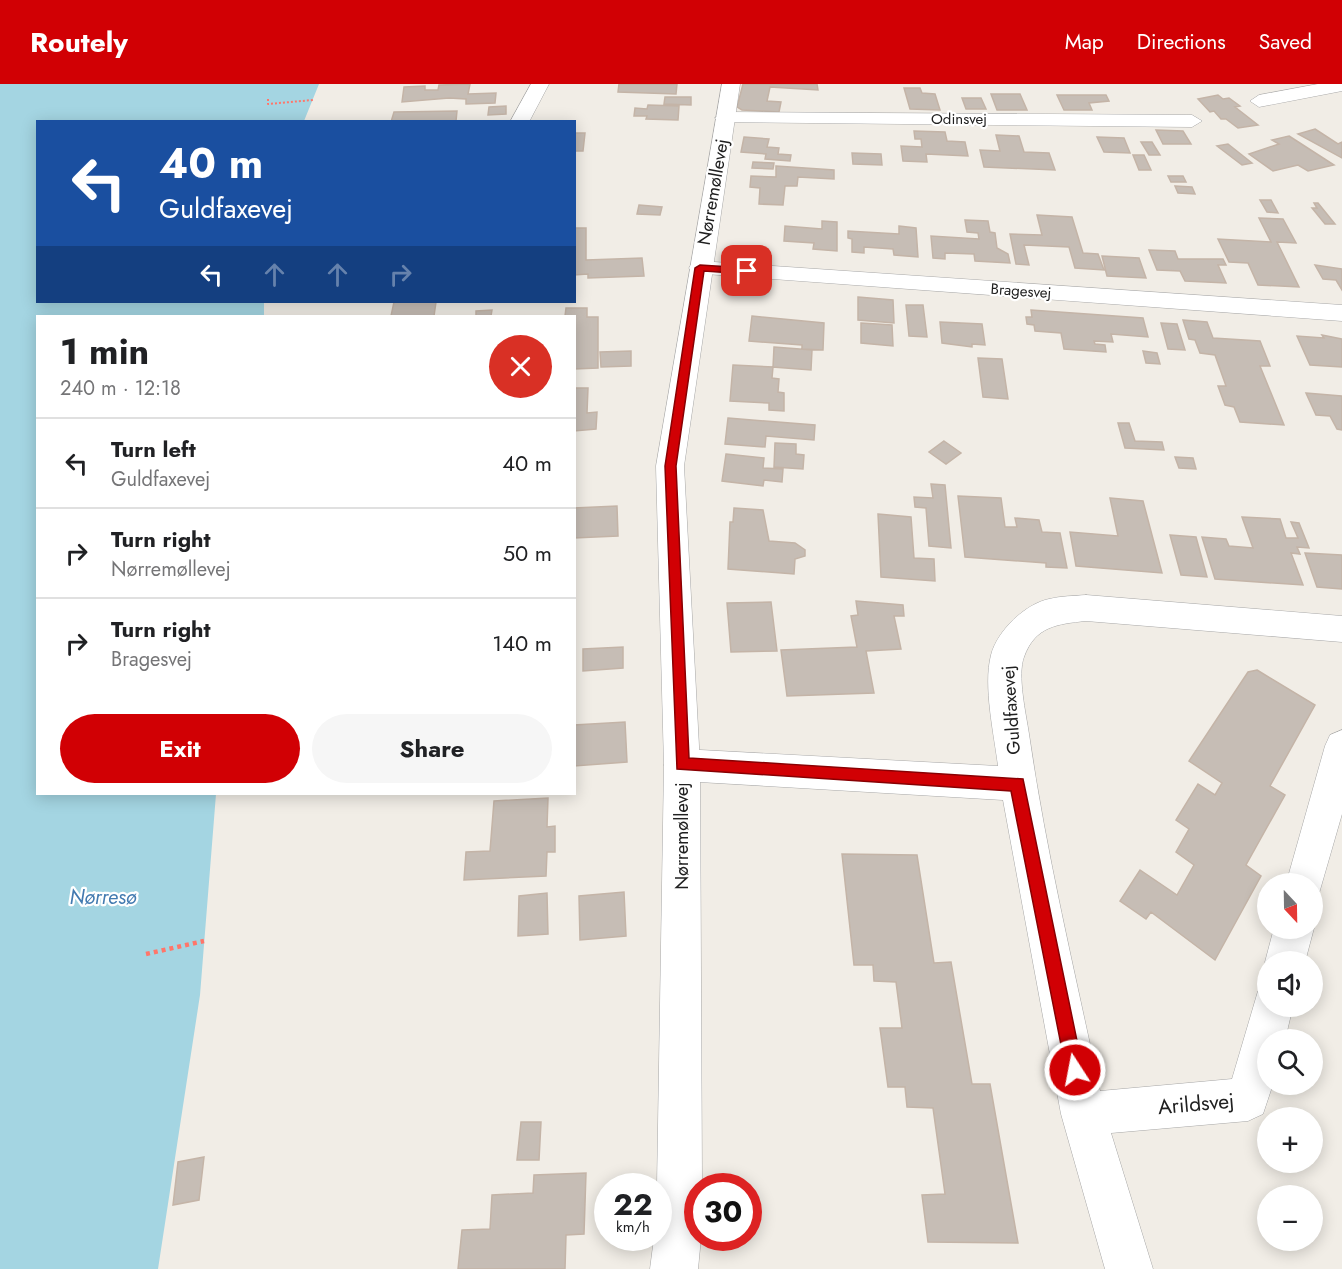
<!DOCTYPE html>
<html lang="en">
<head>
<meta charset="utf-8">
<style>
  body { margin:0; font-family:Jost,sans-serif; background:#f6f6f6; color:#202124; height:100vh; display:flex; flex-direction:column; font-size:22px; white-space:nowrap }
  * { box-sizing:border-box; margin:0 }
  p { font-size:20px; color:#757577 }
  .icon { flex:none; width:33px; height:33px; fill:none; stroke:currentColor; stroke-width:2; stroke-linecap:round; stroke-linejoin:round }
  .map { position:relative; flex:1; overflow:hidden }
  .panel { position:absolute; left:36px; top:231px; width:540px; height:480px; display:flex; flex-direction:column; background:#fff; border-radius:0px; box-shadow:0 3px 15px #0003 }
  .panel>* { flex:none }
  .banner { position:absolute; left:36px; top:36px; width:540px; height:183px; border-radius:0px; box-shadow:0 3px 15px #0003; background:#1a4fa0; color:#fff; overflow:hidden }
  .needle { width:39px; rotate:158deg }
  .buttons { position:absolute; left:1257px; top:789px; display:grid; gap:12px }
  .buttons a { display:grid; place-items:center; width:66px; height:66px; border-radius:50%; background:#fff; box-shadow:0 3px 15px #0003; font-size:30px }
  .speed { position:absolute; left:594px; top:1089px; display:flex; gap:12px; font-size:30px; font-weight:700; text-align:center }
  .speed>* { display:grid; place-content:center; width:78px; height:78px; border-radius:50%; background:#fff; box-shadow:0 3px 15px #0003; line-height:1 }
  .speed small { font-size:15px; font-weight:400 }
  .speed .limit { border:9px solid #d22; background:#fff; color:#111 }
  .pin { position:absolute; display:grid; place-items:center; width:51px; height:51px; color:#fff; margin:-26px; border-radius:12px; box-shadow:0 3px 9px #0006 }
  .me { position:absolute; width:66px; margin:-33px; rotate:349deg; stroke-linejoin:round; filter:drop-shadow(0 0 4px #0008) }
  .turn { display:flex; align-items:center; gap:21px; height:126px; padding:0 24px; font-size:27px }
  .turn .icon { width:78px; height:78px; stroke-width:2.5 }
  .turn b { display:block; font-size:42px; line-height:51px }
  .lanes { display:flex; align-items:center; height:57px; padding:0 24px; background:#0003; justify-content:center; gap:30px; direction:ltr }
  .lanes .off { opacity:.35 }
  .round { display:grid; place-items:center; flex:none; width:63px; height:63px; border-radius:32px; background:#f6f6f6 }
  .head { display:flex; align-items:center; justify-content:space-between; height:102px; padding:0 24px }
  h1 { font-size:36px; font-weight:700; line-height:45px }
  .cta { display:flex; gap:12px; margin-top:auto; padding:12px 24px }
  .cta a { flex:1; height:69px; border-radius:36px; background:#d10004; color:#fff; font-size:24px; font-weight:700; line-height:69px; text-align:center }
  .cta a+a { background:#f6f6f6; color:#202124 }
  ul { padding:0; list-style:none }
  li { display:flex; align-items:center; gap:18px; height:90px; padding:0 24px; border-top:2px solid #e0e0e0 }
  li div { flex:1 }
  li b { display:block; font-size:22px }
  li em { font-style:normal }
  header { display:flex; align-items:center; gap:36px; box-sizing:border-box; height:84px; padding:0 30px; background:#d10004; color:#fff }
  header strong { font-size:28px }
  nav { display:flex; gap:33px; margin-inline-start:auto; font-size:21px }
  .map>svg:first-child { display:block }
</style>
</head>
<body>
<header>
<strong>Routely</strong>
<nav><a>Map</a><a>Directions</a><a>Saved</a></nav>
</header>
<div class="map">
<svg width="1342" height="1185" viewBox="0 0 1342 1185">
  <rect width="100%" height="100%" fill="#f1ede6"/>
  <path fill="#a4d5e2" d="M0,0H319L304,37L38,38V218H264V232H38V710H216L200,911L158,1185H0Z"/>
  <path fill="#c6bdb5" stroke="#c4b4a7" stroke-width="1.5" d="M470,0L468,10L496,9L495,19L466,20V15L449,14L402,18L404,3L425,2V6H438L439,1Z
    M619,0H677L676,10L618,8Z
    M743,0H817L818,6L770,3L767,17L781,18L779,28L742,26L737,23Z
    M904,4H920L922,9L935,10L940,26L910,25Z
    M991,10H1020L1027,26H997Z
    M1057,11H1106L1109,17L1089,19L1092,26H1064Z
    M1218,11L1223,15L1229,14L1240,22L1235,23L1258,41L1238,44L1226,35H1221L1214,27L1210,28L1198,15Z
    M665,13H691V21L664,20Z
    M962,14H981L986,25H966Z
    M648,21L679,22L678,36L646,35L647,32H634L635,24L647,25Z
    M506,22V30L488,31L489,23Z
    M457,27L456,37L478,38H391L394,28Z
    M1315,45L1338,60L1342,58V74L1298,50Z
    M1156,46L1183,47L1191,60H1163Z
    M914,47L945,48L947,57L965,58L968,72L926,70L927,78L903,77L901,62L922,63L921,55H915Z
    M574,49H585L583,67H574Z
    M996,51L1019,52L1024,68L1049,69L1055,86L984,83L980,66L1000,67Z
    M1289,52L1334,81L1308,87L1298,81L1273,87L1249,70L1279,60L1272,56Z
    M744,53L769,55L767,63L779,64L778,70L791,71L790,77L765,75L766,70L741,68Z
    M1097,53L1124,54L1130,69L1104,68Z
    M1141,58H1152L1160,71H1149Z
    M1228,60L1252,79L1242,81L1217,62Z
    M852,69L881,70L882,81L853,80Z
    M1133,71H1144L1151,86H1139Z
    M753,78L774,79L773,85L752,84Z
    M776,82L834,86V95L798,93L797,102H785L783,121L759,120L760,104L750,103L751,92L776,93Z
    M1168,92H1183L1186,98H1171Z
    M1175,102L1192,103L1195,110L1178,109Z
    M1260,116H1271L1278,129L1267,128Z
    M1314,119H1318L1335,140H1325L1312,124H1317Z
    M639,121L662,123L660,131L637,130Z
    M1037,131L1072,133L1083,169L1098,170L1104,186L1075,184L1069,163L1024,161L1029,181L1016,180L1010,150L1042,151Z
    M1259,134L1283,135L1296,159L1277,158L1299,203L1258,201L1248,179L1229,178L1218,155L1271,158Z
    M965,136L988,137L990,148L995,149L997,164L1008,170L1010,179L975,177L974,170L945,169V175L933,174L931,152L979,155L978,149L967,148Z
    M822,137L837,138V167L813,165L814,159L784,157L785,142L822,145Z
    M899,142L916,144L918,173L894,171L893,165L864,163V169L852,168V155L848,154V147L899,150Z
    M574,144H586V176L642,174L644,192L588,194V190L574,191Z
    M1149,166L1175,167L1178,175H1223L1226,181H1218L1226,199L1185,197L1180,187L1157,186Z
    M1102,172L1139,174L1146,194L1107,192Z
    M1315,181L1342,185V206L1336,196L1323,195Z
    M858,213L893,216L894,239L858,236Z
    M394,218H436L434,232H391Z
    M906,221H923L927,253L909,252Z
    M566,224H587V233H598V284L574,285V232H565Z
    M492,226L491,232H476V227Z
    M1031,226L1143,234L1148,253L1111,250L1113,258L1094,257L1095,260L1105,261L1106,268L1064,265L1061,249L1035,247L1034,241L1027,240L1026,233H1032Z
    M752,232L824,239L823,266L802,265V261L749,257Z
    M1183,236L1207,238L1213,254L1260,257L1270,282H1260L1284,341L1240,338L1234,323L1225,321L1218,302H1226L1215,271L1200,269L1195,256L1189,255Z
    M940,238L982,240L985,261L972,260V263L942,259Z
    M861,239L892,241L893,262L861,259Z
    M1161,239L1177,240L1185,266L1168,265Z
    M1322,251L1342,255V283L1310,281L1297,252L1324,254Z
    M774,263L812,266L811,286L773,283Z
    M631,267V282L601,283L600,268Z
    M1143,267L1157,269L1160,280L1146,279Z
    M978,274L1002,275L1008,315L983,313Z
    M733,281L773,283L772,294L779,295L778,308L784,309V327L769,326V319L730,317Z
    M574,304H588L587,329L597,328L596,345L574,347Z
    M1306,309L1342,312V346L1337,345L1330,332L1316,331Z
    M728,334L815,341L814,356L766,352L765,363L725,360Z
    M1118,339H1129L1135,357L1162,358L1164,366L1125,364Z
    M944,357L961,369L946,380L929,368Z
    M775,359L796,360V370L804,371L803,385L774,383Z
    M726,370L764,374L763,384L783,385L782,398L764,396L763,402L722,397Z
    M1175,373L1193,374L1196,385L1179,384Z
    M931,400L945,401L951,464L929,462L926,424L915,423L914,413L933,414Z
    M958,412L1001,414L1005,443H1017L1015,434L1039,436L1042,448L1060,449L1067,484L1046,483V479L965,473Z
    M1110,414L1143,417L1162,489L1076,482L1070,448L1118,452Z
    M617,422L618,452L574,454V424Z
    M734,424L763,426L769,457L795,459L805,466V472L795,475L794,490L728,485L730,438H733Z
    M878,430L911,433L914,474L934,475L935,497L881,493Z
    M1242,433L1280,435L1286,454H1298L1291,438L1299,439L1309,464L1297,463L1300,470L1291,469L1303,501L1215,495L1202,453L1226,455L1229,462L1253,464Z
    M1170,451L1196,453L1207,493L1181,491Z
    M1305,469L1342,471V505L1317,503Z
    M856,517L903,521L904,532H894L901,565L866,567L874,609L787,612L781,566L857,563L851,532L858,531Z
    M771,518L777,567L731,568L727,519Z
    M623,563V584L583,587V565Z
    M1257,586L1315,621L1270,702L1285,711L1246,781L1261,792L1215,876L1151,828L1146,835L1120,817L1140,786L1177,811L1194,781L1176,768L1189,745L1176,736L1198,700L1215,711L1222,699L1189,677L1248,588Z
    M625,638L627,678L574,682V641Z
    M548,714L547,743L555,742V768H547L546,792L464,796L466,768L490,767L494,717Z
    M842,770L917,771L934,879L951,878L972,1000H990L1018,1159L928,1158L922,1111L945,1110L933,1024L907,1023L905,1003H888L880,944H902L896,898L874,897L873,881H854Z
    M624,808L626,852L580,856L579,812Z
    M547,809L548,850L518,852L519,812Z
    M521,1038H541L539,1076H517Z
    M204,1073L199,1116L173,1121L178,1078Z
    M586,1089L584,1150L566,1151L565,1185H458L462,1146L490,1145L492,1111L533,1109L534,1091Z"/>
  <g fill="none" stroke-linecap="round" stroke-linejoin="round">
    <defs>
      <path id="minor" d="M531,0H549L529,38H510Z
        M1318,0H1342V7L1259,23L1250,17L1259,11Z
        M725,28L1192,31L1202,37L1192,43L718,38L715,34Z
        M700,177L1342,221V237L692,189L689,184L692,179Z
        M1086,511L1342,532V558L1086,537C1058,540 1035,542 1024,573C1017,591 1026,630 1029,650C1046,769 1075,888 1100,1007L1232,995L1258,907L1268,904V922H1293L1285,956H1268V1000H1273L1263,1030L1248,1037L1111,1049L1153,1185H1105L1061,1030L1003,716L682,697L670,692L664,681L670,670L682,665L998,682C994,650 983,602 991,571C997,547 1025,520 1049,515C1061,512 1074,512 1086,511Z
        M1342,646V730L1318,813L1312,816V800H1286L1325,662L1330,651Z
        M1312,841L1314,844L1305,878H1268V884L1265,878L1274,844H1312Z"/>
      <path id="tertiary" d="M722,0H740L684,382L700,681L702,1102H698V1154H701L698,1185H650L654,1154H658L657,1102L664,681L656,382Z"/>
    </defs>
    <use href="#minor" stroke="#a7a7a7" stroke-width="1"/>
    <use href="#tertiary" stroke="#a7a7a7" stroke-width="1"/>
    <path stroke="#ff766a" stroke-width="2" stroke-dasharray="2 2" stroke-linecap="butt" d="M268,15V20L313,16"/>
    <path stroke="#ff766a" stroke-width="4.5" stroke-dasharray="4 4" stroke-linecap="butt" d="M146,870L204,857"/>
    <use href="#minor" fill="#fff" fill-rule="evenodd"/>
    <use href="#tertiary" fill="#fff" fill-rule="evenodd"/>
  </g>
  <path fill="#d10004" stroke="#880003" stroke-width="1.5" d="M700,181L747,184L752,187L747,190L704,187L676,382L689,674L1023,695L1083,986L1081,992L1075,995L1068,992L1066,986L1011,707L677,685L665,382L695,184Z"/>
  <g text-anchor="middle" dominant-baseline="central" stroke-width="4.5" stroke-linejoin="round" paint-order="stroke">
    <g font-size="15" fill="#202020" stroke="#fff">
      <text x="959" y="35">Odinsvej</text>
      <text transform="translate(1021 207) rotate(4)">Bragesvej</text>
    </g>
    <g font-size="18" fill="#202020" stroke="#fff">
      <text transform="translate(713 108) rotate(-80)">Nørremøllevej</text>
      <text transform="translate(1011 626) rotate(-94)">Guldfaxevej</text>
      <text transform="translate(682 752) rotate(-90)">Nørremøllevej</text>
    </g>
    <g font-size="20" font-style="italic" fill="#427ab0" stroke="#fff">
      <text x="103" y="813">Nørresø</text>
    </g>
    <g font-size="21" fill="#202020" stroke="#fff">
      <text transform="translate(1196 1020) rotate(-5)">Arildsvej</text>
    </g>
  </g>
</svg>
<div class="buttons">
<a><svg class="needle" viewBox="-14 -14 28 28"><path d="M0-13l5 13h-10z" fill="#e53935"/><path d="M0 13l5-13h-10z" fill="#757577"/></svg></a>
<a><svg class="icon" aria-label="sound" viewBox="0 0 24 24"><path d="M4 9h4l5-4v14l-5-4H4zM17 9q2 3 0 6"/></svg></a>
<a><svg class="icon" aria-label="search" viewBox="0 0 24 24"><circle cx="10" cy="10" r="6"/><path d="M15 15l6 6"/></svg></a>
<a>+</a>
<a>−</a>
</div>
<div class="speed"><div>22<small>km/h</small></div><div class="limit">30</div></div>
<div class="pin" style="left:747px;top:187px;background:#d93025"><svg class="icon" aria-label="arrive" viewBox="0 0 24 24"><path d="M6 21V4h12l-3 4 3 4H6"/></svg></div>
<svg class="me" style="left:1075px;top:986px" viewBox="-20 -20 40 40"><circle r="17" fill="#d10004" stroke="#fff" stroke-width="3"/><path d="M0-11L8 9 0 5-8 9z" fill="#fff"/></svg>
<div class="banner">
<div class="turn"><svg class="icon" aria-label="left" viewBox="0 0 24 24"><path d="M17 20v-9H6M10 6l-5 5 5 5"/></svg><div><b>40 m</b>Guldfaxevej</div></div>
<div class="lanes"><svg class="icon" aria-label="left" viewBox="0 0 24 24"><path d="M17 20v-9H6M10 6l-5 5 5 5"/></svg><svg class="icon off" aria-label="ahead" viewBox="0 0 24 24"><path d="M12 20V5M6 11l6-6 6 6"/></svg><svg class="icon off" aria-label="ahead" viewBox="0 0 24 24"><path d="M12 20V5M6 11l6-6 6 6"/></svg><svg class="icon off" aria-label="right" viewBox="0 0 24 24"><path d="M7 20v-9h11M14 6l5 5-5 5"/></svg></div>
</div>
<section class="panel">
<div class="head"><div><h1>1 min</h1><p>240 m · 12:18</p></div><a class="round" style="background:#d93025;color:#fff"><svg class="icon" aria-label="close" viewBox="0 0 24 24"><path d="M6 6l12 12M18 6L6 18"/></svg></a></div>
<ul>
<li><svg class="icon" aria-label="left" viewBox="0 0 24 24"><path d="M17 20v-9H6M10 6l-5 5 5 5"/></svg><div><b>Turn left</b><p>Guldfaxevej</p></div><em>40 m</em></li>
<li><svg class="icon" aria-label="right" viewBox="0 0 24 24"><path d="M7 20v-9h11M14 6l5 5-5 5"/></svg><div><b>Turn right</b><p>Nørremøllevej</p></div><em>50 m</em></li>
<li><svg class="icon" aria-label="right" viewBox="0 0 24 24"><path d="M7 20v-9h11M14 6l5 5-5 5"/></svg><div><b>Turn right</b><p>Bragesvej</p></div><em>140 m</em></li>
</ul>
<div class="cta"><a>Exit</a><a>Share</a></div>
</section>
</div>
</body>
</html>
